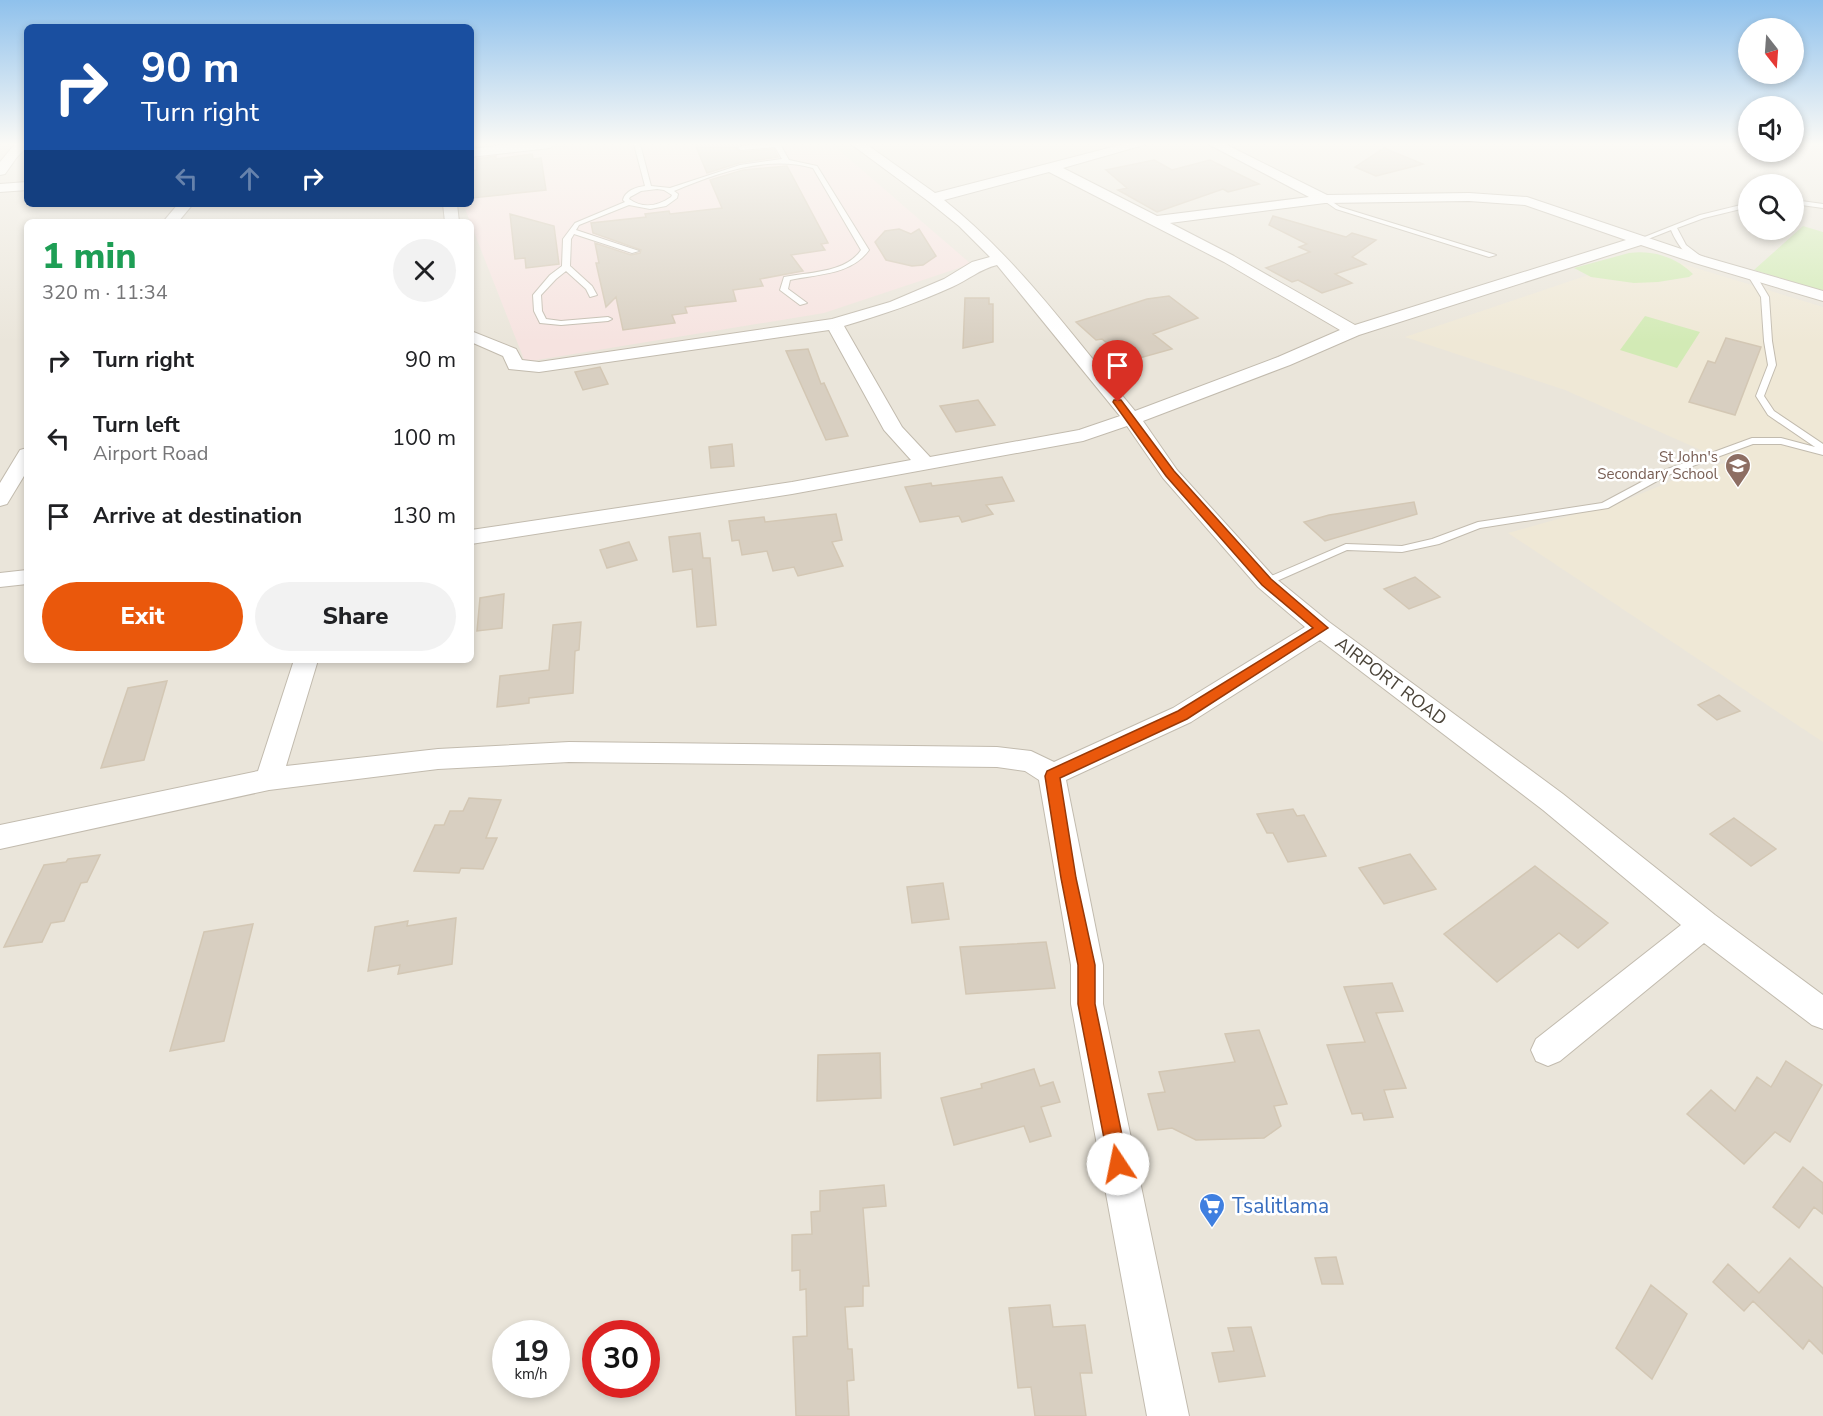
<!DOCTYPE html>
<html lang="en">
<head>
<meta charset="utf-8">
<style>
  body { margin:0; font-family:"Nunito Sans",sans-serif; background:#f2f2f2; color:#202124; height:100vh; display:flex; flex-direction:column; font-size:22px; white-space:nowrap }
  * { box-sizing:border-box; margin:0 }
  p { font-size:20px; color:#757577 }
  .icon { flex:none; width:33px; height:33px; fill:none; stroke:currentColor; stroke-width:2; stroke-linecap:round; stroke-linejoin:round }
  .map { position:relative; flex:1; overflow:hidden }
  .details { position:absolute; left:24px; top:219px; width:450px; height:444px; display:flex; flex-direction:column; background:#fff; border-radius:9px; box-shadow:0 3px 9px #0003 }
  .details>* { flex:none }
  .hud { position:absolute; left:24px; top:24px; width:450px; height:183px; border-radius:9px; box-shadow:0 3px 9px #0003; background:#1a4fa0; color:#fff; overflow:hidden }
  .needle { width:39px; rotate:163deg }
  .fabs { position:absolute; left:1738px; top:18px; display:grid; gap:12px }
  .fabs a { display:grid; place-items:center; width:66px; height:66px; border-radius:50%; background:#fff; box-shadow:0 3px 9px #0003; font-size:30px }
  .speed { position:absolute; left:492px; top:1320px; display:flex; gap:12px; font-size:30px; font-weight:700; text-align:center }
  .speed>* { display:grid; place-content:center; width:78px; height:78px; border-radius:50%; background:#fff; box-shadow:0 3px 9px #0003; line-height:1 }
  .speed small { font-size:15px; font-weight:400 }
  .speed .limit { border:9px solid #d22; background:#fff; color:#111 }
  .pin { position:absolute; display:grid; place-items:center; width:51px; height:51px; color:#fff; margin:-62px -26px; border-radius:50% 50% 50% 0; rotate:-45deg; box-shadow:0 0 6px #0007 }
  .pin .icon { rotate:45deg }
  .me { position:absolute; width:66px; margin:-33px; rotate:349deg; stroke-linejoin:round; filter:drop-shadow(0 0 4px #0008) }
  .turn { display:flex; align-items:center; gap:21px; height:126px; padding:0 18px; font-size:27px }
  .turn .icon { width:78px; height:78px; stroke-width:2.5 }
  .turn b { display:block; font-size:42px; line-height:51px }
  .lanes { display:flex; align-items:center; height:57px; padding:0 18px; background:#0003; justify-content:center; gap:30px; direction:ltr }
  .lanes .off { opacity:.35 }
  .round { display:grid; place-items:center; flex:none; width:63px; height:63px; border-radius:32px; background:#f2f2f2 }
  .overview { display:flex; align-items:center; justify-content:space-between; height:102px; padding:0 18px }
  h1 { font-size:36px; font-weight:800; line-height:45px; color:#1e9e55 }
  .action { display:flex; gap:12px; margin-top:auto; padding:12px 18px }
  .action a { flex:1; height:69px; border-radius:36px; background:#ea580c; color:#fff; font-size:24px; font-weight:800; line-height:69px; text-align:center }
  .action a+a { background:#f2f2f2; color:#202124 }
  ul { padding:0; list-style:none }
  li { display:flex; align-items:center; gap:18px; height:78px; padding:0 18px }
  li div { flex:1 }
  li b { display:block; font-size:22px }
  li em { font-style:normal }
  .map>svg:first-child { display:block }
</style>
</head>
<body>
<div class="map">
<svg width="1823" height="1416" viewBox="0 0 1823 1416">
  <rect width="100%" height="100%" fill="#f6f3ec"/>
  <path fill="#eae5da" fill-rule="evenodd" d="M0,144H27V204H471V144H1749V152H1794V144H1823V1416H0ZM1749,184H1794V230H1749ZM27,222H471V660H27ZM506,1334H556V1384H506ZM596,1334H646V1384H596Z"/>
  <path fill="#efe8d6" d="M1650,254L1823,307V742L1508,533L1626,500L1681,477L1728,462L1565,390L1405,337Z"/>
  <path fill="#f6e3e0" d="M588,144H832L971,264L824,313L525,362L463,204H471V157Z"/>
  <path fill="#d2eab5" d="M1803,226L1823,232V291L1754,270Z
    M1629,253C1653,250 1676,257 1693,274L1689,277L1658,282L1634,283L1591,277L1574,268Z
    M1645,316L1700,332L1677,368L1620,350Z"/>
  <path fill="#d8cfc1" stroke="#d3c7b4" stroke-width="1.5" d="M695,144H739L736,149L741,152L774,149L778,157L739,163L707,173Z
    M1384,148L1391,151L1423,164L1376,176L1355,167Z
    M532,154L533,159L541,158L546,190L472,198L471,171L477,170V159L496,156V159Z
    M1154,160L1172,170L1210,160L1259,184L1228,192L1223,189L1157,212L1118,190L1127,188L1106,170Z
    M787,166L828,243L821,244L825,250L791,255L803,271L760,279L763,286L733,290L736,301L685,307L687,313L672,315L675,323L623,330L616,297L606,307L596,263H599L595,243L631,255L640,253L641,250L593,233L591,223L646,217L645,214L669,211L670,214L722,208L710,180L743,170Z
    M510,214L554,226L559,264L526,268L525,258L515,259Z
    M1273,216L1346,237L1352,233L1376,240L1352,257L1366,264L1335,274L1352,283L1322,293L1298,280L1292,282L1266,268L1310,252L1299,247L1307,244L1269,225Z
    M899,229L911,234L919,229L936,256L923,265L912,266L886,260L875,242L885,231Z
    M1169,296L1198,318L1153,334L1172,349L1129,361L1102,339L1096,340L1076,322L1147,299Z
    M965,298H989V304H993V342L963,348Z
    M1726,338L1761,347L1735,415L1689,402L1708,361L1715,363Z
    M808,349L821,384L824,383L848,436L826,440L786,351Z
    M600,367L608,384L583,390L575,372Z
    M978,400L995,425L956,432L940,406Z
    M732,444L734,466L711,468L709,447Z
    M1002,477L1014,501L986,505L993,514L962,522L959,516L920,522L905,487L931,483L932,486Z
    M1414,502L1417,514L1325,541L1304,522L1329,515Z
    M836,514L842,540L832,542L843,566L798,576L794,567L773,571L767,551L742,555L739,540L732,541L729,521L764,517L765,522Z
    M700,533L703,558H710L716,625L697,627L692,569L673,572L669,537Z
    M629,542L637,560L607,568L600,550Z
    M1415,577L1440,597L1409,609L1384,589Z
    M504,594L502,628L477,631L480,598Z
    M581,622L579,650L575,651L573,693L529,698V703L497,707L500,676L549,670L553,625Z
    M167,681L144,760L101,768L128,688Z
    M1719,695L1740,711L1717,720L1698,705Z
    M469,798L501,800L486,838H497L483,869L461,868L459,873L414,871L435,825H444L450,811H463Z
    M1293,809L1297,816L1304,815L1326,856L1288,862L1273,833H1267L1257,814Z
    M1734,818L1776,849L1751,866L1710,834Z
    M1410,854L1436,889L1384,904L1359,868Z
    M100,855L87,882L81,883L64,921L51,923L42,942L4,947L44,865L66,862L68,859Z
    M1535,866L1608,923L1578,948L1559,933L1497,982L1444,934Z
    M943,883L949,919L912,923L907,887Z
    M456,918L452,964L398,974L400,965L368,971L375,927L408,921L407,926Z
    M253,924L224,1041L170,1051L204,932Z
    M1046,942L1055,988L966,994L960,947Z
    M1392,983L1403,1011L1376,1013L1406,1088L1384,1090L1393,1117L1364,1120L1362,1113L1352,1114L1327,1045L1365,1042L1344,987Z
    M1259,1030L1287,1104L1274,1106L1281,1126L1264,1138L1196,1140L1172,1128L1158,1130L1148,1094L1165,1092L1159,1072L1235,1062L1225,1034Z
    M880,1053L881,1098L817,1101L818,1055Z
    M1786,1061L1822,1085L1790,1142L1775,1132L1744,1164L1687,1114L1711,1090L1735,1111L1757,1077L1771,1087Z
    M1034,1069L1040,1086L1053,1082L1060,1102L1041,1107L1051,1136L1030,1142L1024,1126L954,1145L941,1098L982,1088L981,1084Z
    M1803,1167L1823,1183V1214L1814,1207L1799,1228L1773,1207Z
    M884,1185L886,1206L863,1208L869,1286H863V1306L845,1307L848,1349H852L854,1380L847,1381L849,1416H796L793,1337L807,1336L806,1289L800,1290V1270L792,1271V1235L812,1234L811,1212L820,1211V1191Z
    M1336,1257L1343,1284H1322L1315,1258Z
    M1790,1258L1823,1288V1354L1809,1340L1803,1349L1753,1301L1744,1311L1713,1282L1728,1264L1759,1293Z
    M1651,1285L1687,1314L1652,1379L1616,1348Z
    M1050,1305L1053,1327L1085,1325L1092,1373H1080L1086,1416H1035L1031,1387L1018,1388L1009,1308Z
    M1251,1327L1265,1376L1219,1382L1212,1353L1234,1351L1228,1328Z"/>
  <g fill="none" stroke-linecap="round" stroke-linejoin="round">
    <defs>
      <path id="lane" d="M634,144H640L651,186L670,188L740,165L782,159L775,147L741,150L738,148L741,146L780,144L789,160L817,166L869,250C851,275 818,274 790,280L788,289L807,303L800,305L780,290L784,277C809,272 846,273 861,250L813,168C766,155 718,173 674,191L678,194L677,198L666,206L650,209L629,205L579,225L576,230L639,251L632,253L574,234L571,239L570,266L592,286L597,295L590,297L586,289L566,271L556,279L541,295L542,311L546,319L561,321L608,317L612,319L608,321L561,325L540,323L534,311L533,295L550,275L562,266L563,239L575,223L625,202L623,200C625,191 636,187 645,186ZM657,189L664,190L672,195L671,197C658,206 643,209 629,199L630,197L641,191Z
        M1325,197L1340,207L1496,255L1489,257L1336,209L1323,200L1322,199Z
        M1794,200L1823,204V208L1794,204Z
        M1749,203V207L1704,218L1677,228L1686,245L1703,258V262C1688,262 1676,242 1671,230L1643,241L1637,240L1700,215Z
        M1748,272H1754L1769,297L1772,341L1776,365L1764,396L1774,411L1823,444V455L1781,444H1753L1668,475L1608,508L1480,528L1439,544L1402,552L1347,550L1270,584H1262L1261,582L1262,580L1346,544L1402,546L1432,539L1478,522L1602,503L1662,471L1752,438H1781L1815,447L1768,415L1756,396L1768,365L1764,341L1761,297L1747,274Z"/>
      <path id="street" d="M15,144H27V147L17,157L5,174L0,175V162Z
        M512,144H556L550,148L471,157V149Z
        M851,144H866L935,193L1124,144H1147L1063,168L1157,216L1309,197L1208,144H1225L1327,195L1469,193L1527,197L1705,257L1823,291V301L1695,263L1641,245L1359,335L1290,365L1143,421L1177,470L1274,577L1329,622L1563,794L1715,915L1823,995V1029L1812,1025L1704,943L1560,1061L1548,1066L1536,1061L1531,1050L1536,1039L1681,925L1543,810L1320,640L1191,722L1066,780L1103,965V1004L1189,1416H1147L1071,1004V965L1039,780L1025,771L997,767L569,762L438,769L269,790L0,849V825L258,771L294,660H318L286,766L438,749L569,742L997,747L1031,751L1054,762L1173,708L1305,627L1258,587L1163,478L1127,426L1083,441L792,494L471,544V530L792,482L911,460L884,430L829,330L539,372L509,369L503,356L471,342V331L516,349L522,360L539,362L832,319L890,302L944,279L972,262L990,257L959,226L928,201ZM1049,172L1224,262L1340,330L1278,357L1135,411C1074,338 1018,259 944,200ZM1469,201L1525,205L1626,240L1355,325L1234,256L1170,223L1325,203ZM997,265L1120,416L1079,430L930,457L902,427L844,326C881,315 917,303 952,287C968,280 980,269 997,265Z
        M27,182V190L0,192V184Z
        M178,204H193L178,222H163Z
        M443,204H457L459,222H445Z
        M27,448V471L7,504L0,506V483L20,450Z
        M27,570V584L0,587V573Z"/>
    </defs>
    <use href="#lane" stroke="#c2bbae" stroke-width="2"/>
    <use href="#street" stroke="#c2bbae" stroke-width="2"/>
    <use href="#lane" fill="#fff" fill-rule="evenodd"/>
    <use href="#street" fill="#fff" fill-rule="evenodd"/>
  </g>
  <linearGradient id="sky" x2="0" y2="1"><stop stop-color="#8fc1ec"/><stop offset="0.42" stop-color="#fbfaf6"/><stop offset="1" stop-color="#fbfaf6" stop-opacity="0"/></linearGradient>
  <rect width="1823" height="343" fill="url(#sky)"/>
  <path fill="#ea580c" stroke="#983908" stroke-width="1.5" d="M1114,400H1121L1174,471L1271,579L1328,628L1187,719L1060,778L1076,878L1095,965V1004L1128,1164L1125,1171L1118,1174L1112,1171L1109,1164L1078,1004V965L1061,878L1045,776L1047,771L1178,711L1313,628L1262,585L1166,476L1113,402Z"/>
  <defs>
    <symbol id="school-pin" viewBox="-11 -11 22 30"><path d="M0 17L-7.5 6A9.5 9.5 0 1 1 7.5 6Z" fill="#8d6e63" stroke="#fff"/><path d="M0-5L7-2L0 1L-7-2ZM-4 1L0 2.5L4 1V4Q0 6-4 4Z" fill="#fff"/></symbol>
    <symbol id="supermarket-pin" viewBox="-11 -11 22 30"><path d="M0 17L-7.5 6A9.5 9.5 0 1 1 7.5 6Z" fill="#3f7fe0" stroke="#fff"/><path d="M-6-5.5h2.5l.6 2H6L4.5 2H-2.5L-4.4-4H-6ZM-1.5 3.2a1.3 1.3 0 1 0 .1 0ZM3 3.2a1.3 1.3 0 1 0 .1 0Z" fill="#fff"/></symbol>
  </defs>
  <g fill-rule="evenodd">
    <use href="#school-pin" x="1723" y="451" width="30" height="40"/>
    <use href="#supermarket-pin" x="1197" y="1191" width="30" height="40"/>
  </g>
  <g text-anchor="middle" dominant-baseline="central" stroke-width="5" stroke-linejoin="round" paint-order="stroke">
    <g font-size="15" fill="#785e54" stroke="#fff" text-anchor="end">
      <text x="1718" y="457">St John's<tspan x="1718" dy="17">Secondary School</tspan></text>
    </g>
    <g font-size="18" fill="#4b4439" stroke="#fff">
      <text transform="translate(1391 681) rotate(37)">AIRPORT ROAD</text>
    </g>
    <g font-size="21" fill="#366cbe" stroke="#fff" text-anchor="start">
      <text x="1232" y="1206">Tsalitlama</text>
    </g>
  </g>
</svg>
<div class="fabs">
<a><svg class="needle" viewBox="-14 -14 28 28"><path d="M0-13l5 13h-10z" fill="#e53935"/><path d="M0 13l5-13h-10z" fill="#757577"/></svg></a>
<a><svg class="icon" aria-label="sound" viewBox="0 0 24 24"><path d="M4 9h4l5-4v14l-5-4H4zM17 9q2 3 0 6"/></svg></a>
<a><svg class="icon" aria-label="search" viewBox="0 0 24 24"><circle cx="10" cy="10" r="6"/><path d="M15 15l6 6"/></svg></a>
</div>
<div class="speed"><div>19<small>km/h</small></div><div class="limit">30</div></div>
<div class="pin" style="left:1118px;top:402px;background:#d93025"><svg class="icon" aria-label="arrive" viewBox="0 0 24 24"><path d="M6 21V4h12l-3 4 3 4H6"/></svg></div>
<svg class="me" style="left:1118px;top:1164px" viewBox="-20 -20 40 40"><circle r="19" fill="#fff"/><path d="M0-13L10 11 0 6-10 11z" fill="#ea580c"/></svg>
<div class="hud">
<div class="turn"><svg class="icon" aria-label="right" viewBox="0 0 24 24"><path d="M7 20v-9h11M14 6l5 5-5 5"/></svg><div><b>90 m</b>Turn right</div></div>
<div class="lanes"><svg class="icon off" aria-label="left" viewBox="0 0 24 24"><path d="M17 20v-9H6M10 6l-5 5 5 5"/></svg><svg class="icon off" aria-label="ahead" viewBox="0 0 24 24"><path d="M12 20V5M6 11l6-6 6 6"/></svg><svg class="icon" aria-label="right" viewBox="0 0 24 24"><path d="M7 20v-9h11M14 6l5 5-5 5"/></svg></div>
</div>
<section class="details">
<div class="overview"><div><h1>1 min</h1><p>320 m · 11:34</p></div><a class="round"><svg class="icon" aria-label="close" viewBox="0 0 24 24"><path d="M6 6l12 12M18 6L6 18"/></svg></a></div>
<ul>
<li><svg class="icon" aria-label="right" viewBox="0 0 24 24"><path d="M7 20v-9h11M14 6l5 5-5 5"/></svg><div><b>Turn right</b></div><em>90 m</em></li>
<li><svg class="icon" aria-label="left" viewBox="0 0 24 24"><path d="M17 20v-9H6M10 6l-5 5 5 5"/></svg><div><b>Turn left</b><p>Airport Road</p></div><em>100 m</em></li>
<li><svg class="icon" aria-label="arrive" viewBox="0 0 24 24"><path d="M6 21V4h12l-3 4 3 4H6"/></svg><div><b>Arrive at destination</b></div><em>130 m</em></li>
</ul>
<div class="action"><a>Exit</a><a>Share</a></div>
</section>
</div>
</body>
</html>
